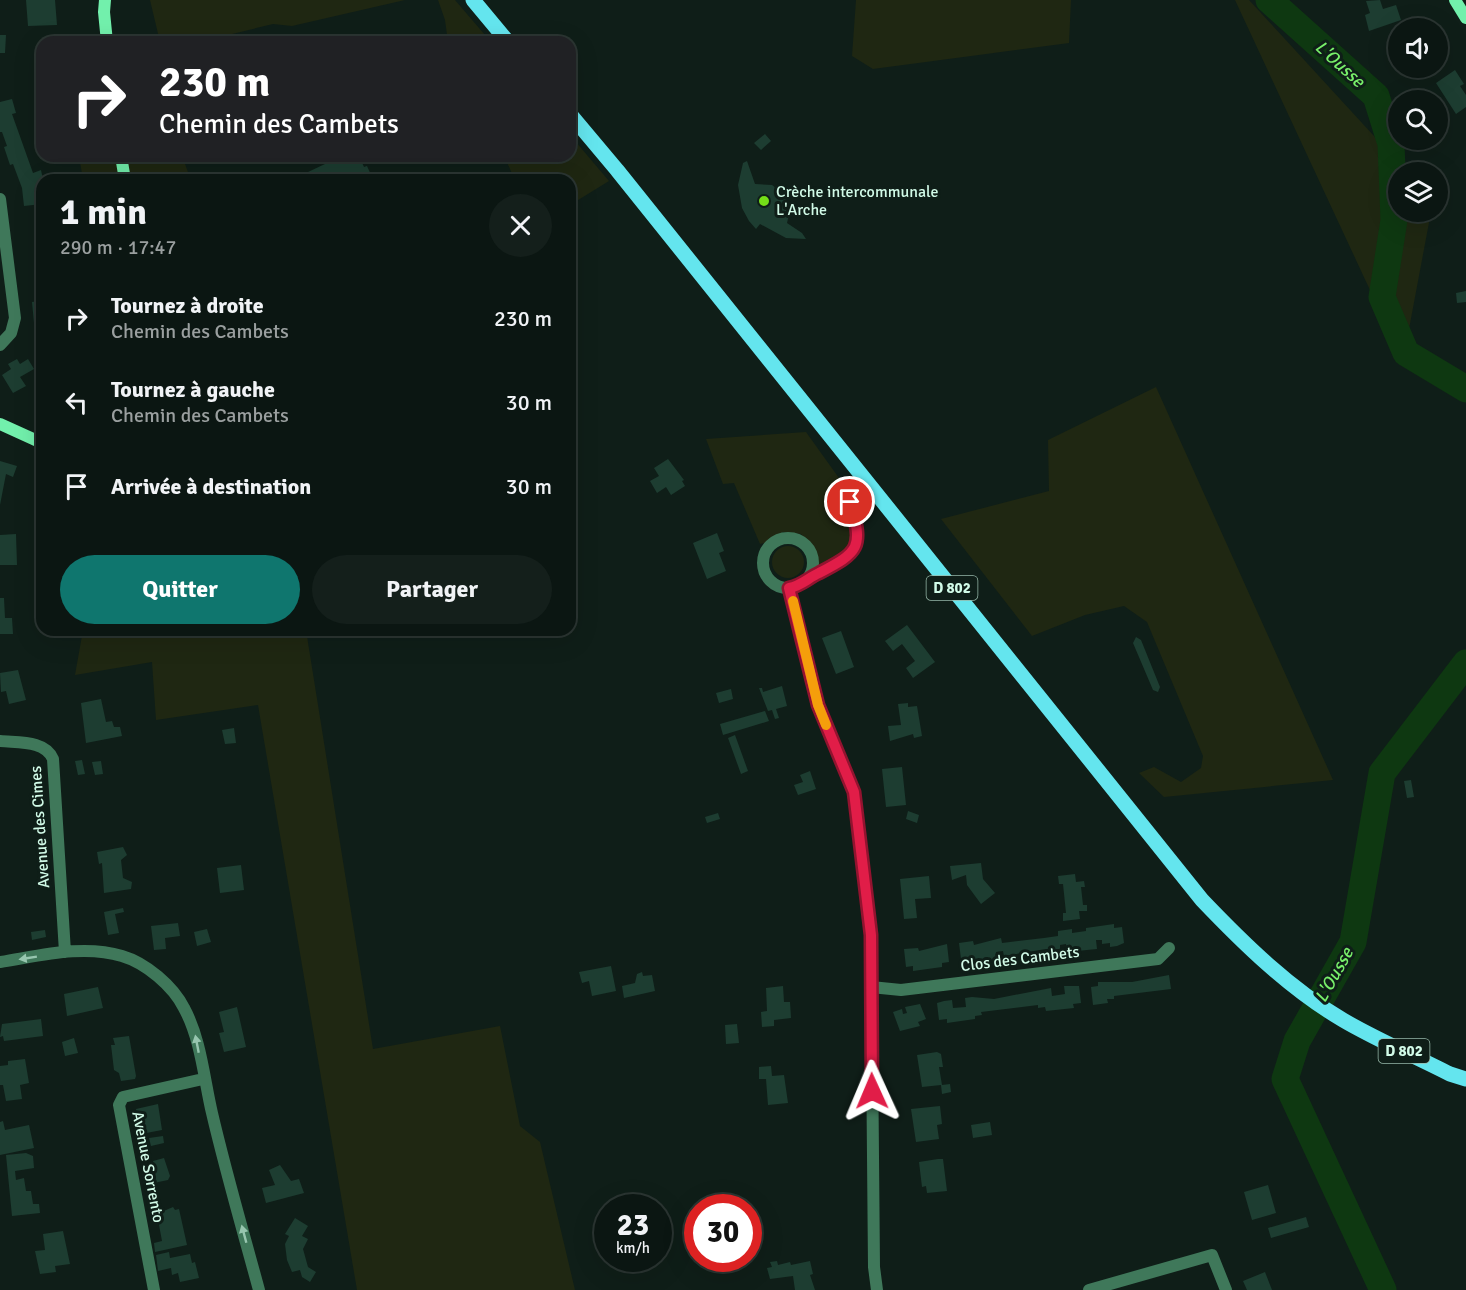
<!DOCTYPE html>
<html lang="fr">
<head>
<meta charset="utf-8">
<style>
  body { margin:0; font-family:Signika,sans-serif; background:#141f1b; color:#f1f3f6; height:100vh; display:flex; flex-direction:column; font-size:22px; white-space:nowrap }
  * { box-sizing:border-box; margin:0 }
  p { font-size:20px; color:#9a9f9f }
  .icon { flex:none; width:33px; height:33px; fill:none; stroke:currentColor; stroke-width:2; stroke-linecap:round; stroke-linejoin:round }
  .map { position:relative; flex:1; overflow:hidden }
  .drawer { position:absolute; left:36px; top:174px; width:540px; height:462px; display:flex; flex-direction:column; background:#0b1612; border-radius:18px; box-shadow:0 6px 24px #0002,0 0 0 2px #2b3532 }
  .drawer>* { flex:none }
  .top-card { position:absolute; left:36px; top:36px; width:540px; height:126px; border-radius:18px; box-shadow:0 6px 24px #0002,0 0 0 2px #2b3532; background:#202124; color:#fff; overflow:hidden }
  .controls { position:absolute; left:1388px; top:18px; display:grid; gap:12px }
  .controls a { display:grid; place-items:center; width:60px; height:60px; border-radius:50%; background:#0b1612; box-shadow:0 6px 24px #0002,0 0 0 2px #2b3532; font-size:30px }
  .speed { position:absolute; left:594px; top:1194px; display:flex; gap:12px; font-size:30px; font-weight:700; text-align:center }
  .speed>* { display:grid; place-content:center; width:78px; height:78px; border-radius:50%; background:#0b1612; box-shadow:0 6px 24px #0002,0 0 0 2px #2b3532; line-height:1 }
  .speed small { font-size:15px; font-weight:400 }
  .speed .limit { border:9px solid #d22; background:#fff; color:#111 }
  .pin { position:absolute; display:grid; place-items:center; width:51px; height:51px; color:#fff; margin:-26px; border:3px solid #fff; border-radius:50%; box-shadow:0 2px 6px #0007 }
  .me { position:absolute; width:66px; margin:-33px; rotate:359deg; stroke-linejoin:round; filter:drop-shadow(0 0 4px #0008) }
  .turn { display:flex; align-items:center; gap:21px; height:126px; padding:0 24px; font-size:27px }
  .turn .icon { width:78px; height:78px; stroke-width:2.5 }
  .turn b { display:block; font-size:42px; line-height:51px }
  .round { display:grid; place-items:center; flex:none; width:63px; height:63px; border-radius:32px; background:#141f1b }
  .head { display:flex; align-items:center; justify-content:space-between; height:102px; padding:0 24px }
  h1 { font-size:36px; font-weight:700; line-height:45px }
  .primary-button { display:flex; gap:12px; margin-top:auto; padding:12px 24px }
  .primary-button a { flex:1; height:69px; border-radius:36px; background:#0f766e; color:#fff; font-size:24px; font-weight:700; line-height:69px; text-align:center }
  .primary-button a+a { background:#141f1b; color:#f1f3f6 }
  ul { padding:0; list-style:none }
  li { display:flex; align-items:center; gap:18px; height:84px; padding:0 24px }
  li div { flex:1 }
  li b { display:block; font-size:22px }
  li em { font-style:normal }
  .map>svg:first-child { display:block }
</style>
</head>
<body>
<div class="map">
<svg width="1466" height="1290" viewBox="0 0 1466 1290">
  <rect width="100%" height="100%" fill="#0f1e18"/>
  <path fill="#1f2712" d="M150,0H405L292,26L273,24L199,42H160Z
    M438,0H455L491,42H448L445,20Z
    M856,0H1071L1069,43L873,69L852,56Z
    M1235,0H1249L1407,172H1398V212H1431L1403,361Z
    M570,135L609,181L570,205V180H515L504,156H570Z
    M79,156H182L191,180H83Z
    M1156,387L1333,780L1164,797L1139,773L1154,767L1181,782L1201,768L1203,756L1147,622L1124,606L1085,615L1032,636L941,519L1049,491L1048,440Z
    M806,432L854,499L852,531L847,556L819,568L814,550L801,534L783,532L769,542L760,544L734,483L723,484L706,439Z
    M772 562a16 16 0 1 1 32 0a16 16 0 1 1-32 0Z
    M83,630H306L373,1049L500,1026L520,1126L540,1142L575,1290H357L258,705L156,720L152,662L75,675Z"/>
  <g fill="none" stroke-linecap="round" stroke-linejoin="round">
    <path stroke="#0e3811" stroke-width="27" d="M1269,0L1376,96L1391,144L1394,220L1382,297L1406,353L1466,389
      M1383,1290L1285,1079L1297,1041L1353,942L1382,773L1466,663"/>
  </g>
  <path fill="#1d3d31" d="M26,0H55L57,25L28,26Z
    M1380,0L1383,9L1396,5L1401,20L1369,31L1365,15L1370,13L1366,1Z
    M0,35H6L5,53H0Z
    M1455,70L1464,84L1460,86L1466,95V107L1456,114L1436,83Z
    M12,99L16,113L12,114L33,173L41,170L43,180L40,182L42,204L24,206L22,188L13,164L10,165L4,147L7,146L2,132H0V102Z
    M765,134L771,141L761,150L754,143Z
    M342,156H359L364,167L367,166L372,177L370,180H291Z
    M747,161L755,184L772,185L785,195L790,210L787,223L802,233L806,239L786,238L760,224L756,229L749,221L742,208L738,185L743,163Z
    M1466,291V302L1457,303L1456,293Z
    M39,292H42V322L34,323L32,302L40,301Z
    M17,359L20,364L28,359L34,369L20,377L26,386L13,393L2,375L11,369L8,364Z
    M668,459L684,480L682,481L685,486L671,495L666,487L657,493L650,481L659,476L654,468Z
    M0,461L17,466L13,477L6,474L0,505Z
    M717,533L724,551L719,553L726,571L707,579L693,543Z
    M16,534L17,565H0V535Z
    M0,598H4L5,618H12L13,634H0Z
    M907,625L935,662L913,678L906,668L915,661L902,644L893,651L885,641Z
    M841,631L854,667L836,674L822,638Z
    M1136,637L1141,640L1160,687L1158,692L1153,690L1133,643Z
    M18,670L26,700L9,704L6,691L1,692L0,673Z
    M782,686L787,706L776,709L779,718L775,719L772,710L768,711L759,688H762L763,692Z
    M731,689L733,699L719,703L716,693Z
    M101,699L106,722L112,721L114,727H120L122,736L86,743L81,703Z
    M908,703V707L917,706L922,736L914,738L913,734L890,741L888,726L901,725L898,704Z
    M765,711L769,721L723,735L720,724Z
    M234,728L236,743L225,744L222,730Z
    M735,735L748,771L741,774L728,738Z
    M82,760L85,774L78,775L75,761Z
    M101,761L103,774L95,775L92,762Z
    M902,767L906,805L886,807L882,769Z
    M810,771L816,789L798,795L794,785L803,782L800,775Z
    M1411,780L1414,797L1407,798L1404,781Z
    M908,811L919,815L917,823L906,819Z
    M718,813L720,819L707,823L705,817Z
    M123,847L127,855L121,860L123,878L132,882L131,889L104,893L102,863L99,864L97,852Z
    M981,863L983,879L995,893L981,904L967,885L966,875L952,880L950,866Z
    M241,865L244,890L220,893L217,868Z
    M1075,874L1076,882L1084,881L1085,887H1081L1083,905H1087V911H1079L1080,919L1063,921V913H1066L1063,884H1059L1058,876Z
    M929,876L931,898L915,899L917,918L904,919L900,879Z
    M123,908L124,912L115,914L119,933L108,935L104,912Z
    M178,923L180,936L165,938L166,949L154,950L151,926Z
    M1114,924V928L1122,927L1124,943L1117,946L1110,947V943L1102,944V940H1096L1097,949L1067,952L1066,944L1060,945V949H1046L1004,956L1003,951L996,952L997,961L968,964V959H961L959,943L973,941L974,945L1001,938L1002,943L1044,938L1058,936V931L1072,929V933L1086,931V928Z
    M207,929L211,942L197,946L194,932Z
    M45,930L46,937L32,940L31,932Z
    M947,944L949,962L942,963V967L913,971V966L906,967L904,949L918,948L919,951Z
    M611,966L616,991L592,996L589,981L582,983L579,972Z
    M642,972L643,976L652,975L655,991L624,998L622,986L635,983L637,974Z
    M1169,975L1171,989L1114,996V999H1107L1108,1003L1093,1005L1091,987L1098,986V982H1132Z
    M783,986L784,1002H790L791,1018L774,1020V1026L762,1027L761,1012L767,1011L766,988Z
    M1064,986H1079L1081,1003L1073,1004L1074,1008L1046,1011L1045,1007L1038,1008V1005L981,1012L982,1015L975,1016V1019L947,1023V1019L939,1020L937,1003L944,1001L952,1000L953,1008L966,1007L965,998L972,997L994,999L1051,988L1052,996L1065,994Z
    M98,987L103,1008L67,1016L64,994Z
    M920,1004L926,1019L918,1022L920,1026L900,1031L893,1012L902,1009L903,1014L907,1013L905,1007Z
    M237,1007L246,1047L224,1052L219,1033L224,1032L219,1012Z
    M41,1019L43,1036L4,1041L3,1036L0,1037L2,1024Z
    M737,1024L739,1043L726,1044L725,1025Z
    M129,1036L136,1076L135,1079L121,1081L119,1073L114,1070L111,1045H115L113,1038Z
    M74,1038L78,1053L65,1056L62,1042Z
    M937,1052L941,1054L943,1067H939L942,1085L950,1084L951,1092L942,1094L941,1085L922,1087L917,1055Z
    M25,1059L29,1083L20,1085L22,1099L6,1101L3,1085H0V1066L8,1065V1061Z
    M771,1066L772,1076L784,1075L788,1103L768,1105L766,1079H759V1067Z
    M158,1104L162,1130L141,1134L136,1109Z
    M940,1106L942,1124L937,1125L939,1139L916,1142L911,1109Z
    M3,1121L5,1130L29,1125L34,1148L0,1155V1122Z
    M990,1122L992,1135L973,1138L971,1125Z
    M163,1136L164,1143L151,1146L149,1138Z
    M26,1153L33,1156L34,1168L15,1171L16,1180L24,1178L26,1191H31L33,1204H39L40,1213L12,1216L6,1155Z
    M164,1158L170,1176L168,1180L144,1185L142,1172L155,1170L153,1161Z
    M938,1159H943L947,1191L927,1193L926,1186L922,1187L919,1162Z
    M280,1165L291,1181L299,1179L304,1193L266,1203L262,1188L275,1185L269,1170Z
    M1268,1185L1276,1213L1252,1220L1244,1192Z
    M173,1207L175,1210L179,1209L187,1245L155,1252L154,1243L162,1241L157,1214Z
    M1306,1217L1309,1227L1271,1238L1268,1228Z
    M295,1218L308,1226L302,1236L308,1239L303,1249L308,1267L316,1272L310,1282L302,1277L300,1270L292,1272L287,1260L285,1244L289,1236L285,1234Z
    M63,1231L70,1264L55,1266L56,1272L40,1274L35,1251L45,1250L43,1234Z
    M169,1252L170,1258L190,1254L192,1263L195,1262L199,1278L180,1282L178,1273L172,1275L171,1268L158,1271L156,1255Z
    M777,1261L778,1265L790,1262L791,1265L810,1261L813,1274L810,1275L815,1290H795L793,1276L770,1279L767,1268L772,1267L770,1262Z
    M1265,1272L1272,1290H1247L1243,1281Z"/>
  <g fill="none" stroke-linecap="round" stroke-linejoin="round">
    <path stroke="#3f785a" stroke-width="12" d="M0,199L15,318L11,333L0,345
      M763 563a25 25 0 1 1 50 0a25 25 0 1 1-50 0Z
      M808,578C851,556 866,556 850,502
      M789,588L818,705L854,792L871,935L874,1267L877,1290
      M0,741C18,743 45,740 53,759L65,952
      M0,962C39,956 83,944 122,956C146,963 173,986 184,1008C201,1039 204,1079 212,1113C226,1173 243,1231 259,1290
      M871,987L901,990L1158,959L1169,948
      M154,1290L119,1105L123,1097L203,1079
      M1089,1290L1212,1255L1226,1290"/>
    <path stroke="#72f0ac" stroke-width="12" d="M105,0L104,12L107,42
      M1455,0L1466,18
      M121,156L125,180
      M0,424L42,443"/>
    <path stroke="#64e5ee" stroke-width="15" d="M473,0L508,42
      M570,114L617,170L1202,900C1244,944 1290,989 1343,1020C1377,1040 1415,1056 1450,1074L1466,1079"/>
  </g>
  <defs><path id="oneway-solid" d="M-6-.8H1V-3.2L6.5 0L1 3.2V.8H-6Z" transform="scale(1.5)"/></defs>
  <g fill="#97c6af">
    <use href="#oneway-solid" transform="translate(28 958) rotate(171)"/>
    <use href="#oneway-solid" transform="translate(197 1044) rotate(-101)"/>
    <use href="#oneway-solid" transform="translate(244 1234) rotate(-105)"/>
  </g>
  <g fill="none" stroke-linecap="round" stroke-linejoin="round">
    <defs>
      <path id="route" d="M850,502C864,548 859,552 819,573C808,578 801,586 789,588L818,705L854,792L871,935L872,1091"/>
    </defs>
    <use href="#route" stroke="#92132f" stroke-width="15"/>
    <use href="#route" stroke="#e11d48" stroke-width="10"/>
    <path stroke="#f59e0b" stroke-width="10" d="M793,601L818,705L826,725"/>
  </g>
  <circle fill="#74de18" stroke="#0f1e18" stroke-width="2" cx="764" cy="201" r="6"/>
  <g text-anchor="middle" dominant-baseline="central" stroke-width="6" stroke-linejoin="round" paint-order="stroke">
    <g fill="#0f1e18" stroke="#97b8a9" stroke-width="1.5">
      <rect x="926.5" y="576" width="51" height="24" rx="4.5"/>
      <rect x="1378.5" y="1039" width="51" height="24" rx="4.5"/>
    </g>
    <g font-size="15" font-weight="bold" fill="#d1fae7">
      <text x="952" y="588">D 802</text>
      <text x="1404" y="1051">D 802</text>
    </g>
    <g font-size="16" fill="#d1fae7" stroke="#0f1e18" text-anchor="start">
      <text x="776" y="192">Crèche intercommunale<tspan x="776" dy="18">L'Arche</tspan></text>
    </g>
    <g font-size="16" fill="#d1fae7" stroke="#0f1e18">
      <text transform="translate(40 827) rotate(-94)">Avenue des Cimes</text>
      <text transform="translate(1020 959) rotate(-7)">Clos des Cambets</text>
      <text transform="translate(148 1167) rotate(79)">Avenue Sorrento</text>
    </g>
    <g font-size="18" font-style="italic" fill="#78ef6a" stroke="#0f1e18">
      <text transform="translate(1340 64) rotate(42)">L'Ousse</text>
      <text transform="translate(1334 975) rotate(-61)">L'Ousse</text>
    </g>
  </g>
</svg>
<div class="controls">
<a><svg class="icon" aria-label="sound" viewBox="0 0 24 24"><path d="M4 9h4l5-4v14l-5-4H4zM17 9q2 3 0 6"/></svg></a>
<a><svg class="icon" aria-label="search" viewBox="0 0 24 24"><circle cx="10" cy="10" r="6"/><path d="M15 15l6 6"/></svg></a>
<a><svg class="icon" aria-label="layers" viewBox="0 0 24 24"><path d="M12 4l9 5-9 5-9-5zM3 14l9 5 9-5"/></svg></a>
</div>
<div class="speed"><div>23<small>km/h</small></div><div class="limit">30</div></div>
<div class="pin" style="left:850px;top:502px;background:#d93025"><svg class="icon" aria-label="arrive" viewBox="0 0 24 24"><path d="M6 21V4h12l-3 4 3 4H6"/></svg></div>
<svg class="me" style="left:872px;top:1091px" viewBox="-20 -20 40 40"><path d="M0-17L14 15 0 8-14 15z" fill="#e11d48" stroke="#fff" stroke-width="4"/></svg>
<div class="top-card">
<div class="turn"><svg class="icon" aria-label="right" viewBox="0 0 24 24"><path d="M7 20v-9h11M14 6l5 5-5 5"/></svg><div><b>230 m</b>Chemin des Cambets</div></div>
</div>
<section class="drawer">
<div class="head"><div><h1>1 min</h1><p>290 m · 17:47</p></div><a class="round"><svg class="icon" aria-label="close" viewBox="0 0 24 24"><path d="M6 6l12 12M18 6L6 18"/></svg></a></div>
<ul>
<li><svg class="icon" aria-label="right" viewBox="0 0 24 24"><path d="M7 20v-9h11M14 6l5 5-5 5"/></svg><div><b>Tournez à droite</b><p>Chemin des Cambets</p></div><em>230 m</em></li>
<li><svg class="icon" aria-label="left" viewBox="0 0 24 24"><path d="M17 20v-9H6M10 6l-5 5 5 5"/></svg><div><b>Tournez à gauche</b><p>Chemin des Cambets</p></div><em>30 m</em></li>
<li><svg class="icon" aria-label="arrive" viewBox="0 0 24 24"><path d="M6 21V4h12l-3 4 3 4H6"/></svg><div><b>Arrivée à destination</b></div><em>30 m</em></li>
</ul>
<div class="primary-button"><a>Quitter</a><a>Partager</a></div>
</section>
</div>
</body>
</html>
